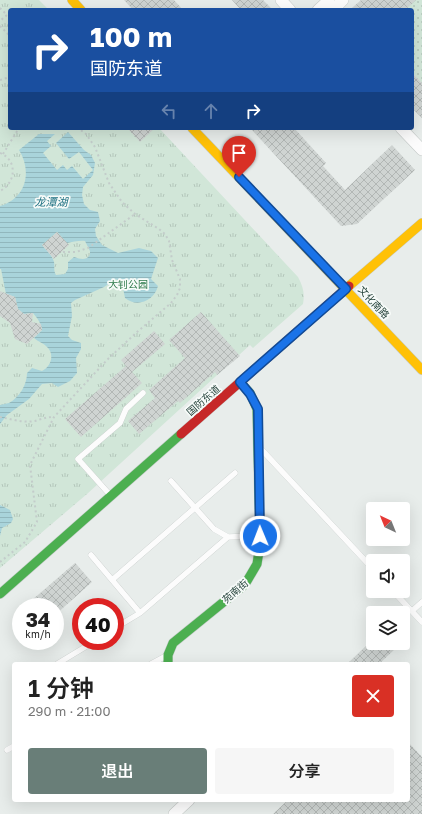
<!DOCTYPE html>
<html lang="zh">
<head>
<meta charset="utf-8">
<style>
  body { margin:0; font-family:"Golos Text","Noto Sans SC",sans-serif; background:#f6f6f6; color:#222; height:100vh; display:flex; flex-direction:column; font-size:15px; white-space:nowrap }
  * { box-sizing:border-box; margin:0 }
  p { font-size:13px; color:#767676 }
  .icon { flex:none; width:22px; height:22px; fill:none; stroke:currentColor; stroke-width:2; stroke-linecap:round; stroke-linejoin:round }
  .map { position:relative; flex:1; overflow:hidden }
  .sheet { position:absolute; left:12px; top:662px; width:398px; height:140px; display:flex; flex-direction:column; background:#fff; border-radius:4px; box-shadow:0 4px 16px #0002 }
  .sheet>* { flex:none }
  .guide { position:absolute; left:8px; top:8px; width:406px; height:122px; border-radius:4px; box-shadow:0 4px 16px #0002; background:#1a4fa0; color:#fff; overflow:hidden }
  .needle { width:26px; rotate:317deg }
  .tools { position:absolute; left:366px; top:502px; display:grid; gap:8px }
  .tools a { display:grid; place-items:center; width:44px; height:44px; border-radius:4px; background:#fff; box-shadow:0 4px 16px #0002; font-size:20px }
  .speed { position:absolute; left:12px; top:598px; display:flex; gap:8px; font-size:20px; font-weight:700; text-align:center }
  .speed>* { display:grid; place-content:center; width:52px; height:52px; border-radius:50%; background:#fff; box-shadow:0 4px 16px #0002; line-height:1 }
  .speed small { font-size:10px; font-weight:400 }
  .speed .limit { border:6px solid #d22; background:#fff; color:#111 }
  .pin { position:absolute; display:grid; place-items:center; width:34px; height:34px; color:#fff; margin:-41px -17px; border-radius:50% 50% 50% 0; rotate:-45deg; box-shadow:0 0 4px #0007 }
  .pin .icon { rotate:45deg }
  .me { position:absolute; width:44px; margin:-22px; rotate:359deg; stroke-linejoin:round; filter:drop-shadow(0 0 3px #0008) }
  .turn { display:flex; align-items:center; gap:14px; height:84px; padding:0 16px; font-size:18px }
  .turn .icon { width:52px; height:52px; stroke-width:2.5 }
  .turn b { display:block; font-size:28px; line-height:34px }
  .lanes { display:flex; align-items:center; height:38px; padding:0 16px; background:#0003; justify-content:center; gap:20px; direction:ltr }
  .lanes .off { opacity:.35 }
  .round { display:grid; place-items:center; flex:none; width:42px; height:42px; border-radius:4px; background:#f6f6f6 }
  .headline { display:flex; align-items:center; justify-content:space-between; height:68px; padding:0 16px }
  h1 { font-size:24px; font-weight:600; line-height:30px }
  .cta { display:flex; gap:8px; margin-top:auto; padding:8px 16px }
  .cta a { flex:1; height:46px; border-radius:4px; background:#697e78; color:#fff; font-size:16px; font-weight:600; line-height:46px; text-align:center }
  .cta a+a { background:#f6f6f6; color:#222 }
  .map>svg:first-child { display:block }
</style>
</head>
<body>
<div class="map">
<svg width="422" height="814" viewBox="0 0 422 814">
  <defs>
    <pattern id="park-tufts" width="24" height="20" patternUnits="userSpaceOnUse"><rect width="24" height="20" fill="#d1e6d8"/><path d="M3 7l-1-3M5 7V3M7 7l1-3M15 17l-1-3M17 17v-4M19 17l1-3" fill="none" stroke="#b3c6ba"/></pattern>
    <pattern id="garden-dots" width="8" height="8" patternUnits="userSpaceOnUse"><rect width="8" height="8" fill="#d1e6d8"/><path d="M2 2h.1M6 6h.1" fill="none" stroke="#b3c6ba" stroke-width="1.8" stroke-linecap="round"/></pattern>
    <pattern id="water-rules" width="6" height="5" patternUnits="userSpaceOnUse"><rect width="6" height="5" fill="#a9d4db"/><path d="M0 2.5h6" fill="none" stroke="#91b7bd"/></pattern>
    <pattern id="building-cross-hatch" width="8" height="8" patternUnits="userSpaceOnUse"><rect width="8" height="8" fill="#cfd4d2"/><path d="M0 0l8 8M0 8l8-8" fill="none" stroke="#b2b7b5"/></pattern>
  </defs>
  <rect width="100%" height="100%" fill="#e8edeb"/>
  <path fill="url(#park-tufts)" d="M0,0H39L49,10H10V128H159L298,277C303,286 305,294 303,304L253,348L250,345L87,494L0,568Z"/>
  <path fill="url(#garden-dots)" d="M397,0H422V83L412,73V10H386Z"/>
  <path fill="url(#water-rules)" fill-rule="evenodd" d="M68,132L84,150L91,155L95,163L93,175L83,187L82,195L84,204L90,210L98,212L100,221L95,229L96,236L102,245L118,253L139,248L151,251L158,258L151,279L158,286C154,301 137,308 125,298L122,283L116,279L104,287L75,300L71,303L72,316L68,336L72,340L81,343V349L76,358L77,373L70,381L58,387L52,383L42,384L29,399L7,415L0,424V405C3,404 6,404 9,403C20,397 27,384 27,373L32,368L42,371C51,367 55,354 47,347C44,343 38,342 34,338L42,330C41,323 38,319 33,313L24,314L18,309L15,297L6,294L1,269H0V206C27,198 32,171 19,150L39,134H55L47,141L51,146L43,153L57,170L63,165L67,170L72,166L83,179L93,170L79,152L69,159L56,143ZM57,232L67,243C72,242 81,240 85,241L90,251V255C85,261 81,259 74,257L68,262V269L65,274L56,275C53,270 55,267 54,262C52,255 47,251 42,245Z
    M0,505L10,510L13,519L11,523L2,528L0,536Z"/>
  <path fill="url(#building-cross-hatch)" d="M124,0H174L183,10H133Z
    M232,0H263L273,10H241Z
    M361,0H416L405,10H350Z
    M412,73L422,83V118L412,108Z
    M127,128H155L140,142Z
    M250,128H294L326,163L323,166L345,190L392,145L415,170L357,224L341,226Z
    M57,232L69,245L54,259L42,245Z
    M0,291L15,297L18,309L24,314L33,313L32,322L41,324L42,330L27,344L15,339L10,323L0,316Z
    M201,312L240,356L217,375L215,372L180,403L178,401L139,434L128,421L155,398L149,390L185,358L169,340Z
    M154,331L165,344L132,372L142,383L81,437L65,419L126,366L121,360Z
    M75,563L92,582L55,615V607H24Z
    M369,643H389L395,649L379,664H347Z
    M408,742L422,757V814H273L288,800H408Z"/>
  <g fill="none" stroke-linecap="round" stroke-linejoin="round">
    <defs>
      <path id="lane" d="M261,449L373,569
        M171,481L214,529L228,537L259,536
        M111,496L78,459L120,423L126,409L143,393
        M91,555L140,613
        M112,580L235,473
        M393,591L422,622
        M412,611L422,602
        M115,628L140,613L228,537
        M57,664L95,641
        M151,664L166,656
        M7,750L14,746"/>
      <path id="street" d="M281,0L290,10
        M318,10L329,0
        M333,10L343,0
        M401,128L422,150
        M174,814L189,800"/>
      <path id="fast" d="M0,594L181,434
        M168,664V655L173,643L242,587L247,581L257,564L259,551L260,536L257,409L250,393L240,382"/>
      <path id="slow" d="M72,0L81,10
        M192,128L422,370
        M349,286L422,223"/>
      <path id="jam" d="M181,434L349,286"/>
    </defs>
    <use href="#lane" stroke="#c5cac8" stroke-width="6"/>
    <use href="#street" stroke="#c5cac8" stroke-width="12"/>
    <use href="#fast" stroke="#c3cbc8" stroke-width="10"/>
    <use href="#slow" stroke="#c3cbc8" stroke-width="10"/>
    <use href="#jam" stroke="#c3cbc8" stroke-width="10"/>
    <path stroke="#c3ccca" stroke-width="2" stroke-dasharray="2 3" stroke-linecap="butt" d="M0,8L7,15L0,21
      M0,26L10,36
      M0,80L10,77
      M0,153C18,160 16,183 0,191
      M3,154L19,128
      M63,252H76L88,248L135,214
      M0,417C11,419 23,423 35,421C41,419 47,417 54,417
      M0,562L25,542L37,522L30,465L54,417L108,359L137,332L171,303L177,295L180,288V279L172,260L169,241L165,234L159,229L135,214L122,202L109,183L95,147L86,134L78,128"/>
    <use href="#lane" stroke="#fcfcfc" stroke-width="5.5"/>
    <use href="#street" stroke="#fcfcfc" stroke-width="11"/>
    <use href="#fast" stroke="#4caf50" stroke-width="9"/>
    <use href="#slow" stroke="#ffc107" stroke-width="9"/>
    <use href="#jam" stroke="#c62828" stroke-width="9"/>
  </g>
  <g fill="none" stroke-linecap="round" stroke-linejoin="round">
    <defs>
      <path id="route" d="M239,177L346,289L240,382L250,394L258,409L260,536"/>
    </defs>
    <use href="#route" stroke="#114b97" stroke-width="10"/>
    <use href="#route" stroke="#1a73e8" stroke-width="7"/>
  </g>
  <g text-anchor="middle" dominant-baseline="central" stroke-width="3.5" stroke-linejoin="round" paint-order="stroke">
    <g font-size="10" fill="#2d7a4b" stroke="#f7fbf9">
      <text x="128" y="284">大钊公园</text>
    </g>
    <g font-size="10" fill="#24423a" stroke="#f7fbf9">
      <text transform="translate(374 302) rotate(47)">文化南路</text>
      <text transform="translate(203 400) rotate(-41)">国防东道</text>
      <text transform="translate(235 591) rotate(-41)">苑南街</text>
    </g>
    <g font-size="11" font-style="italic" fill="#1c6f80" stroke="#f7fbf9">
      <text x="51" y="201">龙潭湖</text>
    </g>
  </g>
</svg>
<div class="tools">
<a><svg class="needle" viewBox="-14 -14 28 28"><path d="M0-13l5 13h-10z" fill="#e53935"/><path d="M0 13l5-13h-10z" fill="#767676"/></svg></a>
<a><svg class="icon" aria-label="sound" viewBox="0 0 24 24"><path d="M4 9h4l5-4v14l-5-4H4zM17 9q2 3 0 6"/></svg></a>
<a><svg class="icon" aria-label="layers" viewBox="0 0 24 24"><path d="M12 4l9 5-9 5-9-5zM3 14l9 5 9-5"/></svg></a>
</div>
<div class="speed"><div>34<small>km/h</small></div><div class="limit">40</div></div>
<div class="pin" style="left:239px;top:177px;background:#d93025"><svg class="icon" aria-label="arrive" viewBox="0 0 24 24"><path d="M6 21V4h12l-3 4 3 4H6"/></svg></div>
<svg class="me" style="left:260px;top:536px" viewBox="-20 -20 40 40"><circle r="17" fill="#1a73e8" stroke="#fff" stroke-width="3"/><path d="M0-11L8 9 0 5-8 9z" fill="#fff"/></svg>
<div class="guide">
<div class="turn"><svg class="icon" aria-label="right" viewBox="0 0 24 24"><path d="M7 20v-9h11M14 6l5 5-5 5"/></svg><div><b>100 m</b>国防东道</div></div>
<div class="lanes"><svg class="icon off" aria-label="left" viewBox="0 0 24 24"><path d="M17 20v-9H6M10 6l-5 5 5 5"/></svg><svg class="icon off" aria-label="ahead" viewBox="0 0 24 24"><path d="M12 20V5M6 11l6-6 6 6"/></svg><svg class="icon" aria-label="right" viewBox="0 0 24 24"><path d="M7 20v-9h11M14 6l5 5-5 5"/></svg></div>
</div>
<section class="sheet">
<div class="headline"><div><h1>1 分钟</h1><p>290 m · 21:00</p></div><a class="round" style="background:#d93025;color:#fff"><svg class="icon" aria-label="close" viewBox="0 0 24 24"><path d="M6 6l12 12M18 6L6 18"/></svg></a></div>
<div class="cta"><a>退出</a><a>分享</a></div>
</section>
</div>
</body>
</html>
